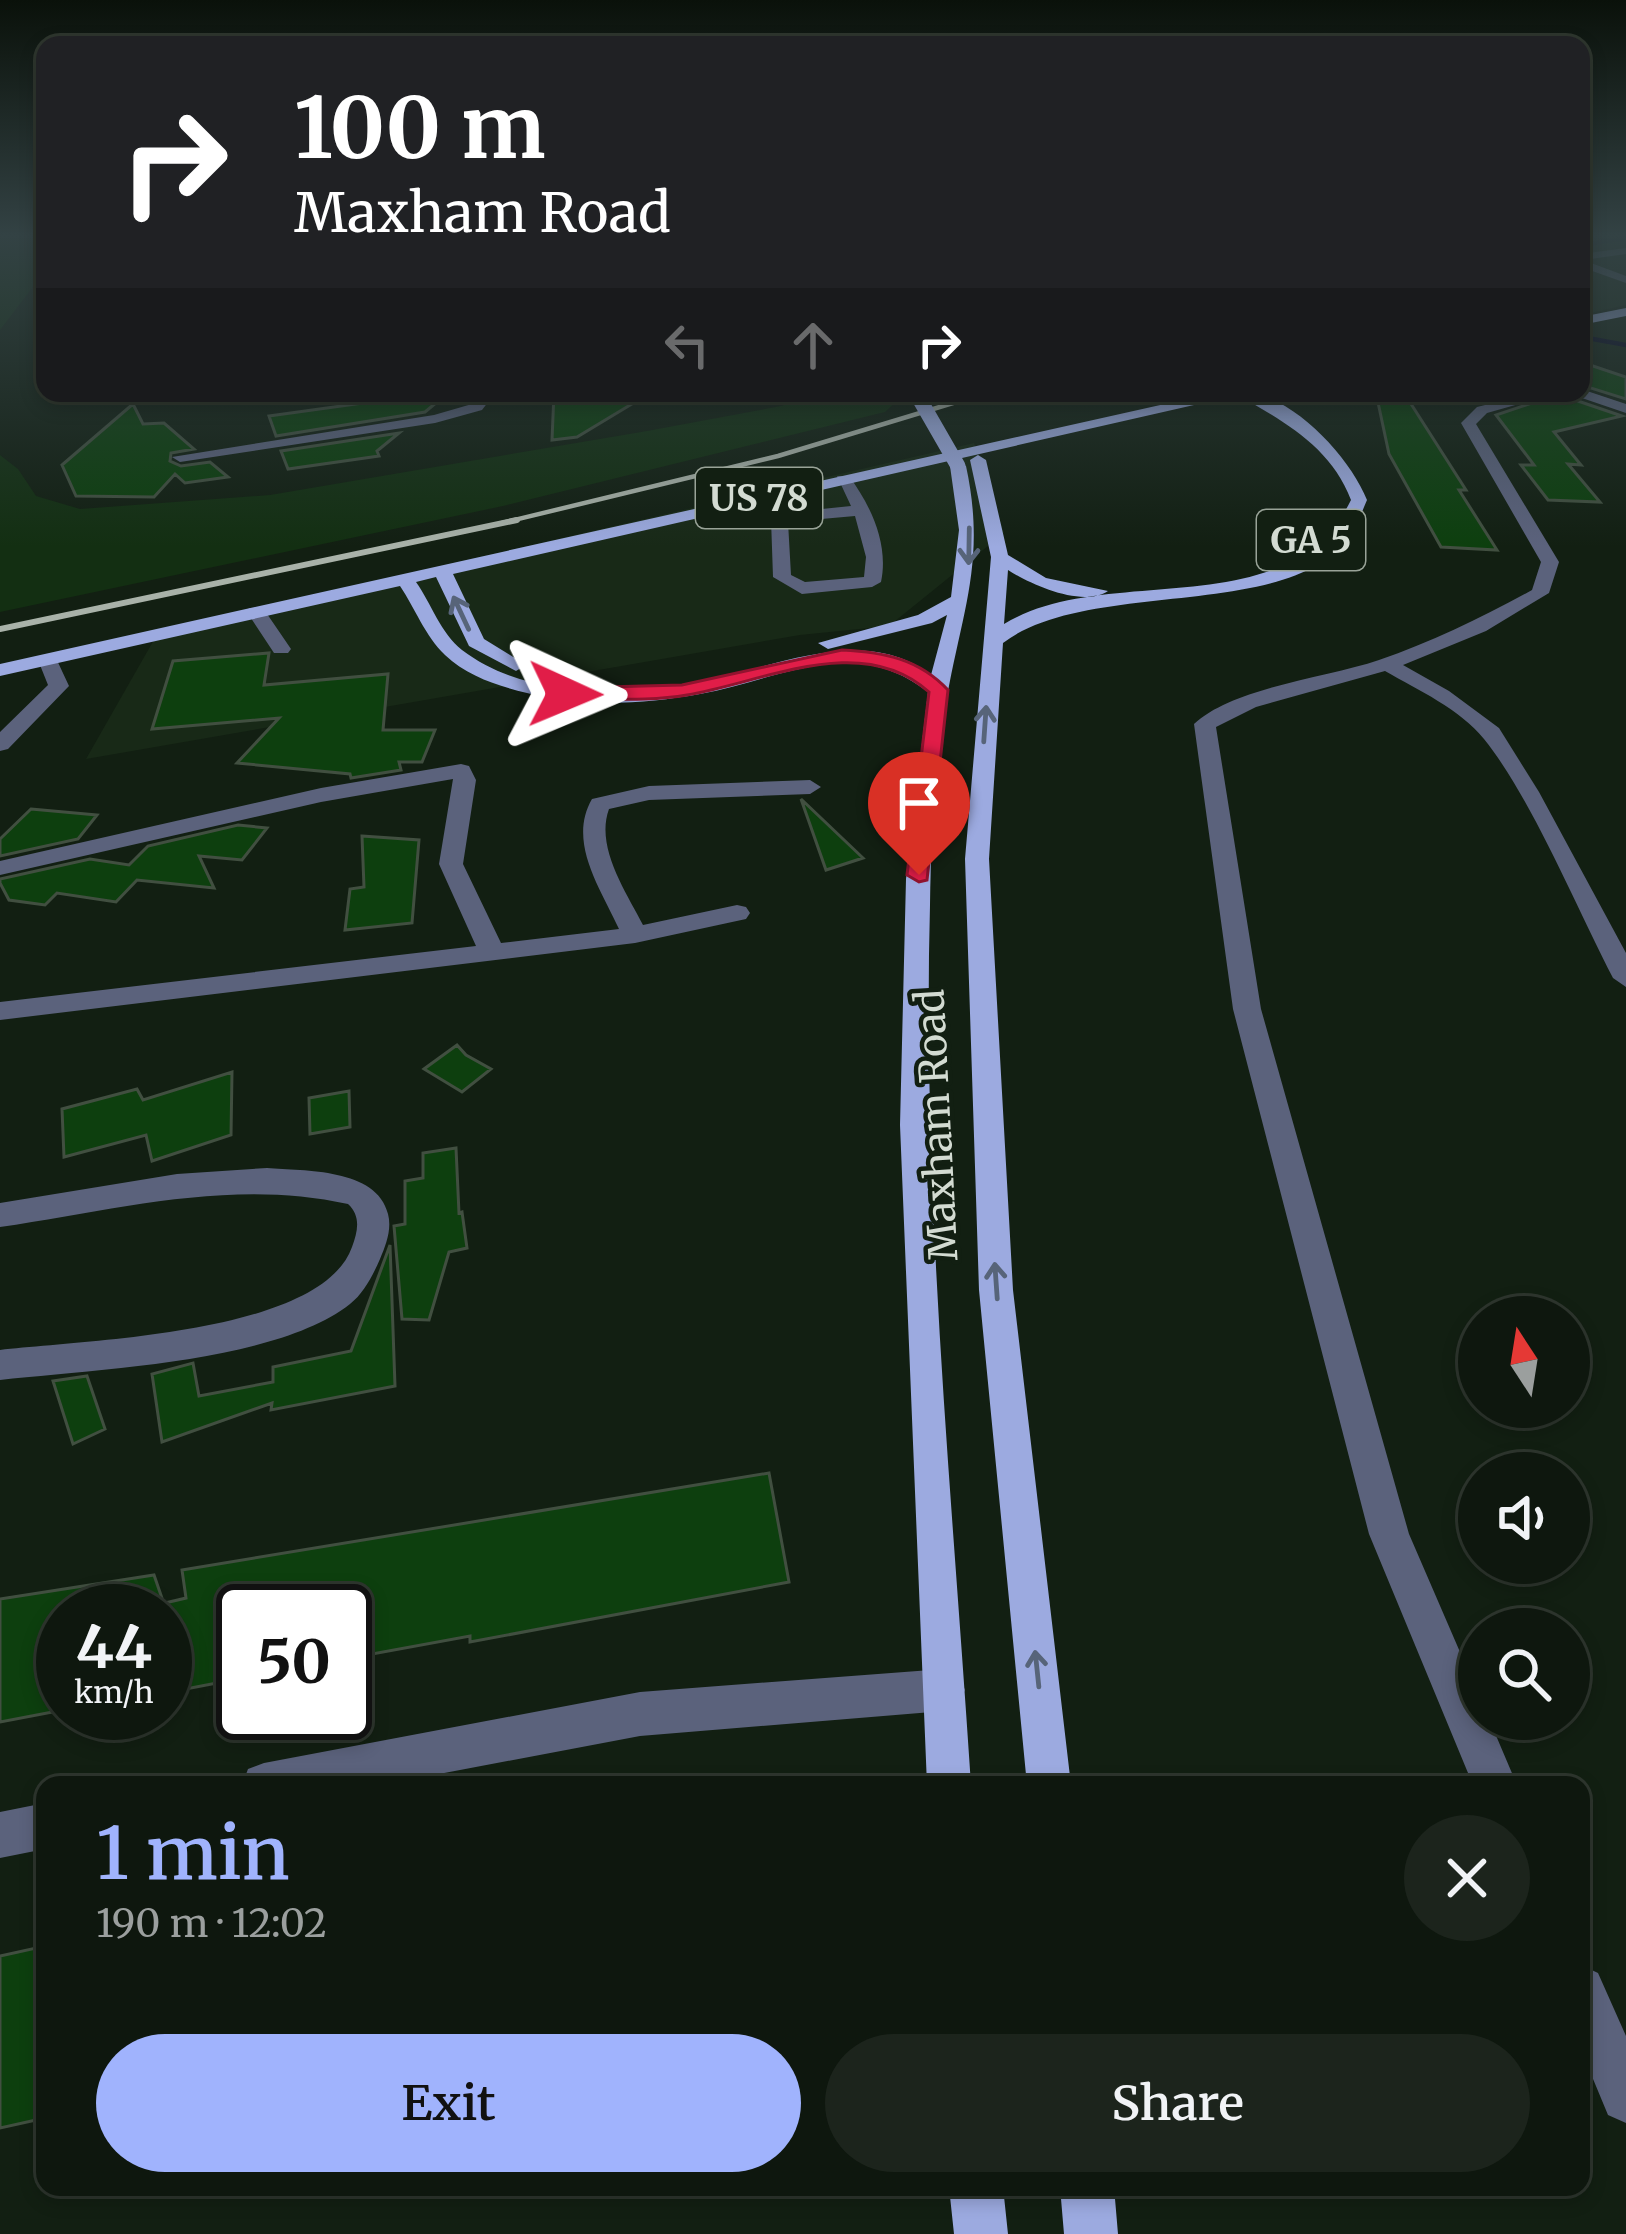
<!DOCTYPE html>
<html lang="en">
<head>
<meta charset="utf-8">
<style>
  body { margin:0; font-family:Merriweather,serif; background:#1c241c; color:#f1f3f6; height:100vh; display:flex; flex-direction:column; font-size:45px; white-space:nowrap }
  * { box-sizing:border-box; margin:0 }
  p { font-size:39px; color:#9b9f9e }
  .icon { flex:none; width:66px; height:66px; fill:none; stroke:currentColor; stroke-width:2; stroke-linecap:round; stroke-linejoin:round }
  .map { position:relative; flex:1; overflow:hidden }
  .drawer { position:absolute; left:36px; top:1776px; width:1554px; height:420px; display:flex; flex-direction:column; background:#0e170e; border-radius:24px; box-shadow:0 6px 18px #0003,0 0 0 3px #2e362e }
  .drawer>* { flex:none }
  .top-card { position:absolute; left:36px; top:36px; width:1554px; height:366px; border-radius:24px; box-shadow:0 6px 18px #0003,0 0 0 3px #2e362e; background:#202124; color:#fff; overflow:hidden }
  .needle { width:78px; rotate:348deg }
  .tools { position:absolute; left:1458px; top:1296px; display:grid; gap:24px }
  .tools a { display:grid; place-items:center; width:132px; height:132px; border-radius:50%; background:#0e170e; box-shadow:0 6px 18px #0003,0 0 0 3px #2e362e; font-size:60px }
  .speed { position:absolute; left:36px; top:1584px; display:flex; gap:24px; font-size:60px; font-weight:700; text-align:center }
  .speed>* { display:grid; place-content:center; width:156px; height:156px; border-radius:50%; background:#0e170e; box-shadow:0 6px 18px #0003,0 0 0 3px #2e362e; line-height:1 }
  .speed small { font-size:30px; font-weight:400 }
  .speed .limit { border:6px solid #111; border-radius:18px; background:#fff; color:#111 }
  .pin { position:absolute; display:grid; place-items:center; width:102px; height:102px; color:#fff; margin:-123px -51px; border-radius:50% 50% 50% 0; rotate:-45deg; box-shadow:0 0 12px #0007 }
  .pin .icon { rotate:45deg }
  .me { position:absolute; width:132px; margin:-66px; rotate:91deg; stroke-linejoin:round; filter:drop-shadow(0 0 9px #0008) }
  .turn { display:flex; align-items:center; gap:42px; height:252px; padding:0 60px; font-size:54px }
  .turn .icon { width:156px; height:156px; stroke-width:2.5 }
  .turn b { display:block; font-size:84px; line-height:102px }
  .lanes { display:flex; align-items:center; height:114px; padding:0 60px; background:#0003; justify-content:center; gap:60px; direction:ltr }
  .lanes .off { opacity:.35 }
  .round { display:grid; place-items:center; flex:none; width:126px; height:126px; border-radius:63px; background:#1c241c }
  .summary { display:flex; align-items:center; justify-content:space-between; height:204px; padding:0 60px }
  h1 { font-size:72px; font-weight:600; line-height:90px; color:#a0b3fd }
  .primary-button { display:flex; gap:24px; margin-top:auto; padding:24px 60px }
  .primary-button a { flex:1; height:138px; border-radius:72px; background:#a0b3fd; color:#111; font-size:48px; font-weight:600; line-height:138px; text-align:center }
  .primary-button a+a { background:#1c241c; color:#f1f3f6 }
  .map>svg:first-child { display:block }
</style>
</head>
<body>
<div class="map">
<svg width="1626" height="2234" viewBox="0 0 1626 2234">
  <rect width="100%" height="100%" fill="#121f12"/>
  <path fill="#182917" d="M1581,235H1626V305L1581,315Z
    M974,443L1004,533L889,626L800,635L86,759L159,631Z"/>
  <path fill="#132f12" d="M0,235H45V271L0,330Z
    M818,393H898L901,397L885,412L503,506L0,612V455L18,469L36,496L80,509L270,495L647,431L781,406Z"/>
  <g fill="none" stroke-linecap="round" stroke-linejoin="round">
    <path stroke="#02001f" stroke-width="4.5" d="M1581,245L1626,238
      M1582,337L1626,345"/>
  </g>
  <path fill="#0d3f0e" stroke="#414f40" stroke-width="3" d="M1581,362L1626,377V399L1581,385Z
    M435,393H448L425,412L276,436L269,416Z
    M554,393H650L577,437L552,440Z
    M1376,393H1404L1466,490H1459L1497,550L1441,547L1389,454Z
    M1562,393H1573L1575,400L1622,416L1554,432L1581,465L1568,464L1600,502L1548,500L1521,465H1534L1496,415Z
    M133,404L143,424L164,423L194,449L171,453L170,461L181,466L210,462L228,477L185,483L175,474L154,497L76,496L62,465Z
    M399,433L377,451L379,456L288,469L281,451Z
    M269,653L264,685L388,674L383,730H435L422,762H399L401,770L351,778L350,774L237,763L279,718L152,729L173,661Z
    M801,799L863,858L826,870Z
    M31,809L97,815L78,839L0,856V839Z
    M238,825L267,828L242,860L199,856L214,888L137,880L116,902L57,893L45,905L9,900L0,883V879L90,859L129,865L148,846Z
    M362,836L419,840L412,923L345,930L350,889L364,887Z
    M457,1045L466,1055L491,1069L462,1092L424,1069Z
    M232,1072L231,1135L152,1161L146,1135L64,1157L62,1109L137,1089L143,1100Z
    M349,1091L350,1127L310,1134L309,1098Z
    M456,1148L459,1213L462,1212L467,1248L449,1252L429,1320L402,1319L394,1226L405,1224V1181L423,1178V1153Z
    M390,1245L395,1386L271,1410L272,1403L162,1442L152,1374L193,1363L199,1396L273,1382V1367L351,1351Z
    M87,1376L105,1429L73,1444L53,1381Z
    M769,1473L789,1582L470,1642V1636L345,1659V1611H243V1678L165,1693V1611H63V1710L0,1722V1599L154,1575L165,1607V1603L186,1598L182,1570Z
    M45,1946V2118L0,2128V1956Z"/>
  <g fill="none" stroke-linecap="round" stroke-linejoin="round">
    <path fill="#5b627c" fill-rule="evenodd" d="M1626,248V254L1583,260L1626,276V283L1581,267V254Z
      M1581,389L1626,404V413L1576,396Z
      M481,393H495L482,410L435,423L180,462L172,457L434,415L472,404Z
      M1534,393H1558L1487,413L1476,424L1559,562L1549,593L1486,631L1403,665L1449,691L1499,728L1539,792L1626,953V987L1613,978C1576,907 1532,799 1484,739C1460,709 1418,690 1385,671L1256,707L1216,727L1261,1009L1409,1534L1479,1696V1719H1489L1517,1785H1473L1369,1534L1233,1009L1194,724C1234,687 1326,678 1379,660C1432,642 1483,617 1532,590L1541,562L1461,423L1477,407Z
      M837,476H849C871,506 889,544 881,582L872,587L802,594L773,577L771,519L756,505L770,501L783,513L851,506ZM855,516L866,557L864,577L805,582L791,575L788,522Z
      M249,608H263L291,649L288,653H274L247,612Z
      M41,656H55L69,686L8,749L0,751V732L48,685L38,660Z
      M461,764L469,766L476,780L463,864L501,943L619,929C601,889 567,842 592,799L649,786L810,780L821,787L810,794L649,800L609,809C595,847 626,892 643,925L737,905L746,907L750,913L746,919L635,943L0,1020V1002L476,946L439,864L453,779L321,802L0,875V861L321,788Z
      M267,1168C304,1171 377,1168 388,1214C392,1229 386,1245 380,1259C373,1275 364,1293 350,1304C275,1363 95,1369 0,1380V1350C83,1340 321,1335 352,1247C358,1231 361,1216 348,1204C231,1178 117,1210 0,1227V1203L177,1174Z
      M944,1669L959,1675L965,1690L959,1705L944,1711L640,1736L381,1785H242L248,1769L264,1763L640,1692Z
      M45,1803V1849L0,1858V1812Z
      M1581,1965L1598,1973L1626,2036V2123L1608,2115L1581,2050Z"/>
    <path fill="#9caae0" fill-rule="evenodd" d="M1626,308V316L1581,325V317Z
      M1214,393C1226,393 1240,391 1252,393C1298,401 1351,459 1367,500C1362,511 1358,524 1352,534C1292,623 1089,577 1003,643L989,859L1013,1290L1071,1785H1027L979,1290L965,859L991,557L970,460L978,455L986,460L1008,555L1046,578L1108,591C1083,608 1031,585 1008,570L1004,624C1107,561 1289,628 1351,500C1331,447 1285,422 1238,395L453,574L484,639L526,665L516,671L469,646L436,577L416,582C431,603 441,634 462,650C528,700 625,696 702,681C775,668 864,623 931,675L947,615L932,623L828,649L818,643L918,615L951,597L959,530L950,466L958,461L966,466C986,559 963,608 947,697C935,765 931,836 930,905C922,1199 952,1492 971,1785H927L900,1125L906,879L928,692C854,634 781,679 700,694C644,704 583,708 527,693C498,686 467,676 445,655C425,636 415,608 400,586L0,676V664Z
      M949,2187H1003L1008,2234H954Z
      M1060,2187H1114L1118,2234H1064Z"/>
    <path stroke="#a9b2a9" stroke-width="4.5" d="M502,523L778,456L986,393"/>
    <path stroke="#a9b2a9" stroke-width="6" d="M0,629L517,520"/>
    <path stroke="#9caae0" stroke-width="15" d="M916,393L958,466"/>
  </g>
  <defs><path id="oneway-shaft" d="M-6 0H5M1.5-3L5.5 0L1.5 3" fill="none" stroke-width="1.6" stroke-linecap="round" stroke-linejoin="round" transform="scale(3)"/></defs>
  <g stroke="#576479">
    <use href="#oneway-shaft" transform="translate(969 546) rotate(91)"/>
    <use href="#oneway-shaft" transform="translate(461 613) rotate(-115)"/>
    <use href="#oneway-shaft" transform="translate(985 724) rotate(-86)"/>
    <use href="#oneway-shaft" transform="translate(996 1281) rotate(-94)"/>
    <use href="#oneway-shaft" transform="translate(1037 1669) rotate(-96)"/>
  </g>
  <linearGradient id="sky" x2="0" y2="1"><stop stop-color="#0a110a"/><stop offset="0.43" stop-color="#334244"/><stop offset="1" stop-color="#334244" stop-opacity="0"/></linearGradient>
  <rect width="1626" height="547" fill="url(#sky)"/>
  <path fill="#e11d48" stroke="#92132f" stroke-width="3" d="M842,650C884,652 919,659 948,690L927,880L919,882L907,875L929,692C861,631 765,682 687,695C648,702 604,698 565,699L555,694L565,688L682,685Z"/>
  <g text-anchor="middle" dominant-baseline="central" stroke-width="9" stroke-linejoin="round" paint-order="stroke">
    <g fill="#121f12" stroke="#99a398" stroke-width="3">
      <rect x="696" y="468" width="126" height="60" rx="9"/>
      <rect x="1257" y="510" width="108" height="60" rx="9"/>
    </g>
    <g font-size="36" font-weight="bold" fill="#d3dbd2">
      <text x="759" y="498">US 78</text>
      <text x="1311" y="540">GA 5</text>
    </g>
    <g font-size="39" fill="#d3dbd2" stroke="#121f12">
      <text transform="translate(937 1125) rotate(-93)">Maxham Road</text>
    </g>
  </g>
</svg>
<div class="tools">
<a><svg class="needle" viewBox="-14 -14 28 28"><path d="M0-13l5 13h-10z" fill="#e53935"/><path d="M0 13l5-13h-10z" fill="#9b9f9e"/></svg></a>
<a><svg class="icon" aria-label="sound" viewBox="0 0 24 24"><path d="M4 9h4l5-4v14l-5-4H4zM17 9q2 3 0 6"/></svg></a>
<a><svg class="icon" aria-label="search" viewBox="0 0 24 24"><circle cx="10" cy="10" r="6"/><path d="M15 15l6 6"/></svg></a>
</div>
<div class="speed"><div>44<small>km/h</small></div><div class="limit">50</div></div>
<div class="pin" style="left:919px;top:875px;background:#d93025"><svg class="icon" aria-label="arrive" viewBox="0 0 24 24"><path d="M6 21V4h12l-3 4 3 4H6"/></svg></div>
<svg class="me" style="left:565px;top:694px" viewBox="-20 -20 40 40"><path d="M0-17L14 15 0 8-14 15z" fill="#e11d48" stroke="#fff" stroke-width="4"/></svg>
<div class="top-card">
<div class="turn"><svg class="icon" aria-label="right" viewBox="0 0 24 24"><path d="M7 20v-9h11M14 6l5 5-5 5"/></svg><div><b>100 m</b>Maxham Road</div></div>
<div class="lanes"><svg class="icon off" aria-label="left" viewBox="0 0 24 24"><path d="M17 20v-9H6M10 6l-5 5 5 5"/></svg><svg class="icon off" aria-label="ahead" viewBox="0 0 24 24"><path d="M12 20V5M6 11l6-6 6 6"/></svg><svg class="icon" aria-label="right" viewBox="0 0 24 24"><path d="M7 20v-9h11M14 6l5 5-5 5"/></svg></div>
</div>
<section class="drawer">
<div class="summary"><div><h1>1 min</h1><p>190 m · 12:02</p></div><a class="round"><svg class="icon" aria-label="close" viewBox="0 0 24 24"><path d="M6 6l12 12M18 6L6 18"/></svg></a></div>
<div class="primary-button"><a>Exit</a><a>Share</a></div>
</section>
</div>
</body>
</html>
